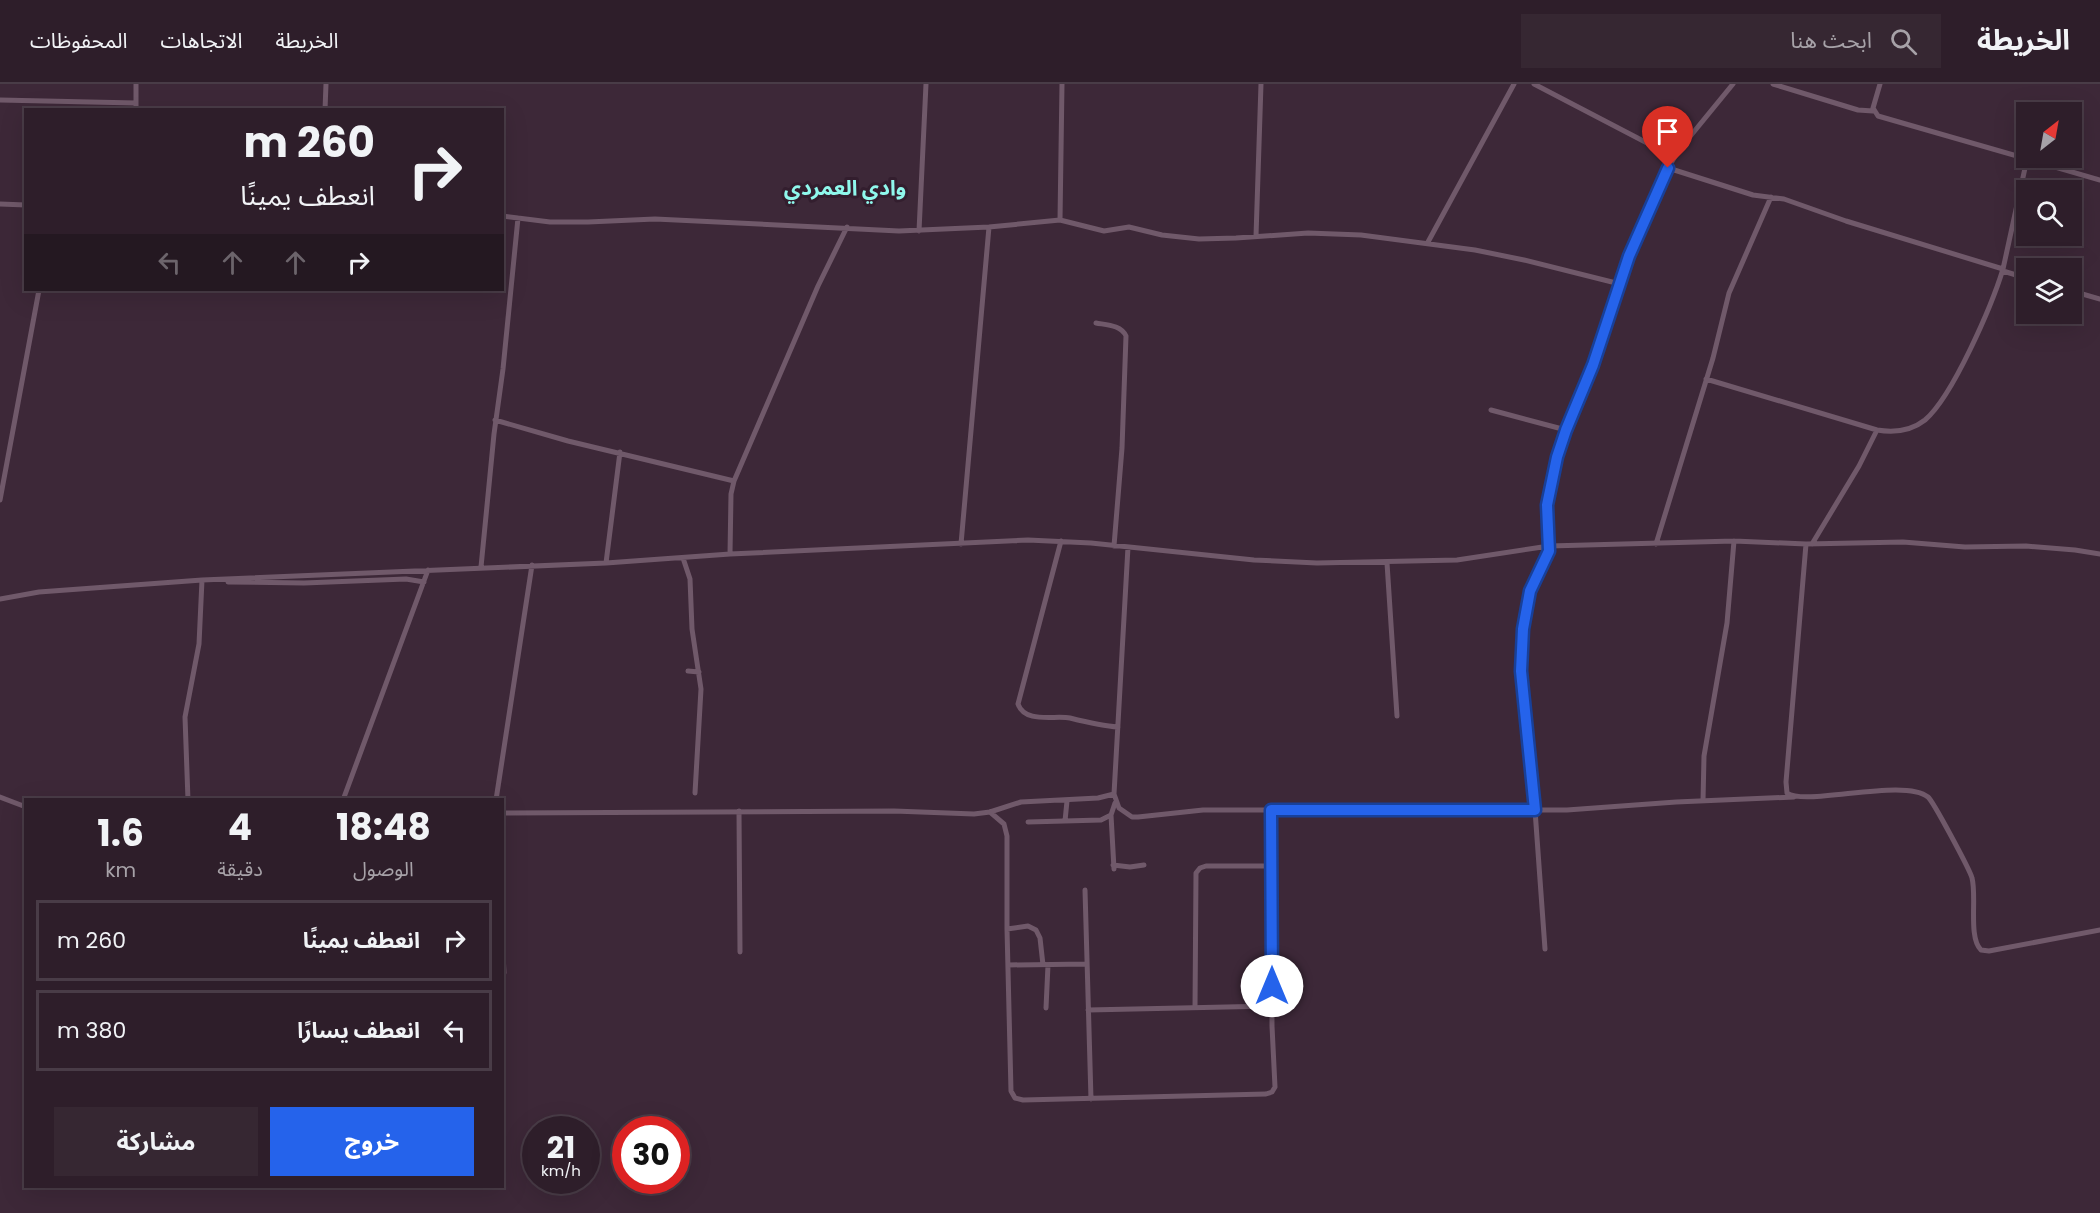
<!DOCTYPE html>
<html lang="ar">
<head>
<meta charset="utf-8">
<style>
  body { margin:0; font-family:Poppins,"Noto Sans Arabic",sans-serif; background:#362732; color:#f1f3f6; direction:rtl; height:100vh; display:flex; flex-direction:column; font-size:22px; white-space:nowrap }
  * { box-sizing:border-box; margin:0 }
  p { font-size:20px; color:#a7a2a8 }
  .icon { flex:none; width:33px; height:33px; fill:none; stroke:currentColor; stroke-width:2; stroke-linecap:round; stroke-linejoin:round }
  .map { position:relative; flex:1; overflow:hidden; direction:ltr }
  .side { position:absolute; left:24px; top:714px; width:480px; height:390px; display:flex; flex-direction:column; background:#2e1e2a; border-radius:0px; box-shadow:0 6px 24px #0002,0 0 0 2px #493c47; direction:rtl }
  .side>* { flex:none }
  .guide { position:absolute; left:24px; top:24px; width:480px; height:183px; border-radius:0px; box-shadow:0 6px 24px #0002,0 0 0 2px #493c47; direction:rtl; background:#2e1e2a; color:#f1f3f6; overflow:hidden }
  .needle { width:39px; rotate:31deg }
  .tools { position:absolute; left:2016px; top:18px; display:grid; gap:12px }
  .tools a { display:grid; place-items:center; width:66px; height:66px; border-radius:0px; background:#2e1e2a; box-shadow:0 6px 24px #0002,0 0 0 2px #493c47; font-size:30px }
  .speed { position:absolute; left:522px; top:1032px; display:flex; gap:12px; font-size:30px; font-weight:700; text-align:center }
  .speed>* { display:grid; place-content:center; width:78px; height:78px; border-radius:50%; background:#2e1e2a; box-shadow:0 6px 24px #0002,0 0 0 2px #493c47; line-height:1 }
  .speed small { font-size:15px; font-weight:400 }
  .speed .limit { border:9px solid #d22; background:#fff; color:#111 }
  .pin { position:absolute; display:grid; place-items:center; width:51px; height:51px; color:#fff; margin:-62px -26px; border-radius:50% 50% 50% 0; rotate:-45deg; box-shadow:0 0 6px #0007 }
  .pin .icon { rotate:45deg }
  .me { position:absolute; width:66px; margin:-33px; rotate:0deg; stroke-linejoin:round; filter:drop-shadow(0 0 4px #0008) }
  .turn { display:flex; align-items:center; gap:21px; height:126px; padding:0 30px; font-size:27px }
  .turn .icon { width:78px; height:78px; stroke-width:2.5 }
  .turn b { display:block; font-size:42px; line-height:51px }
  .lanes { display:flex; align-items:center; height:57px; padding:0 30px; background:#0003; justify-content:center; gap:30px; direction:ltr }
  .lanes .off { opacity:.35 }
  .eta { display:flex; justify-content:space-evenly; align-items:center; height:102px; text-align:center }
  .eta b { font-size:36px; font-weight:700; line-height:42px }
  .primary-button { display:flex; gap:12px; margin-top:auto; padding:12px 30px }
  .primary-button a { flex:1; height:69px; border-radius:0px; background:#2563eb; color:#fff; font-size:24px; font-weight:700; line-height:69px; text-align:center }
  .primary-button a+a { background:#362732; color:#f1f3f6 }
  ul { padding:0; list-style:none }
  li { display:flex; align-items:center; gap:18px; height:81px; margin:0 12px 9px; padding:0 18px; border:3px solid #493c47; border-radius:0px }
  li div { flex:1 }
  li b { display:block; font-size:22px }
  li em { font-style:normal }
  header { display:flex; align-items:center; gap:36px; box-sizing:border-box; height:84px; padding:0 30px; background:#2e1e2a; border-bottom:2px solid #493c47 }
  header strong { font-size:28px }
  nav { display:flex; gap:33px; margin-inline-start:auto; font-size:21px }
  .search { width:420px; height:54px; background:#362732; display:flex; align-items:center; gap:15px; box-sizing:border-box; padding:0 21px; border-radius:0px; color:#a7a2a8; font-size:22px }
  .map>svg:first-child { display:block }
</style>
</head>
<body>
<header>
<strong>الخريطة</strong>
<div class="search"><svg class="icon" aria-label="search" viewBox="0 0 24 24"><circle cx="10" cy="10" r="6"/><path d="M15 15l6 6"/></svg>ابحث هنا</div>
<nav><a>الخريطة</a><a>الاتجاهات</a><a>المحفوظات</a></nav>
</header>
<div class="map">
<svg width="2100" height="1129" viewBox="0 0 2100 1129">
  <rect width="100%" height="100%" fill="#3d2838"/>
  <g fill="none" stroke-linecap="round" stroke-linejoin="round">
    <path stroke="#70596a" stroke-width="5" d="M1534,0L1674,73
      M1773,0L1858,26L1873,27
      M1880,0L1873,24L1878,32L2100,96
      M0,16L136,19
      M136,26V0
      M325,26L326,0
      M1668,84L1753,111L1784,115L1846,137L2003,185
      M0,120L26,121
      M502,132L550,138H588L655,135L899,147L989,143L1060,136L1104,147L1129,143L1162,151L1199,155L1236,154L1308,149L1361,151L1475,166L1524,176L1620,200
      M1060,136L1062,0
      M919,147L926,0
      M1256,152L1261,0
      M1428,158L1514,0
      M2003,187L2026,194
      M2072,207L2100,215
      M1096,239C1107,241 1121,241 1126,252L1122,364L1114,462
      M1706,295L1877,346C1895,349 1911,347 1925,336C1953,312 1992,221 2003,185L2027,75
      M1491,326L1566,346
      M495,336L568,357L734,397
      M0,416L39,206
      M1061,457L1018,620C1025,640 1055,631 1070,634C1086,638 1102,642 1118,643
      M961,460L989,143
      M1656,460L1713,274L1729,209L1771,113
      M1806,460L1786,698L1787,709C1806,723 1904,693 1928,713C1933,717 1970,786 1972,794C1977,812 1968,854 1981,866L1989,867L2100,846
      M1812,460L1859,382L1877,346
      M1128,463L1114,710L1119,724L1132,733H1138L1203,726H1567L1676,718L1794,713
      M730,470L731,410L734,397L818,202L847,143
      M683,474L690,495L692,545L701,605L695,709
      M606,479L620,368
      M1387,479L1397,632
      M481,483L494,350L503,285L518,134
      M228,498L304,499L406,495L424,498
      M0,515L39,508L202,496L606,479L730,470L1028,456L1091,459L1254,476L1317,479L1457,476L1549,462L1734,457L1806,460L1903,458L1965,463L2026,462L2075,466L2100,470
      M688,587L699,588
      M0,713L26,723
      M188,716L185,633L199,560L202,496H204
      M343,716L428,486
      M496,716L532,481
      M1703,717L1704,672L1727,539L1734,457
      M739,727L740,868
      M990,728L1004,740L1007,752V845L1011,1007L1015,1014L1023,1016L1266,1010L1272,1008L1275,1003L1272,942L1271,726
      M502,729L894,727L974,730L990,728L1021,718L1098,714L1114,710
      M1111,731L1114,785
      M1065,737L1067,717
      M1028,738L1101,736L1111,731L1115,719
      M1113,781L1130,783L1144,781
      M1085,806L1091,1015
      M1007,845L1028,842L1036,846L1040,854L1043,881
      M502,851L504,889
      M1545,865L1535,726L1521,587V566L1527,520L1535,494L1548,473L1547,431L1549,409L1554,385L1566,346L1593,281L1630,172L1668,84L1679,66L1733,0
      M1008,881L1087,880
      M1046,924L1048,881
      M1195,924L1196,789L1200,784L1206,782H1272
      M1088,926L1272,922"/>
  </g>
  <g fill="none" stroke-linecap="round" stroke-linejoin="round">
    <defs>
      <path id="route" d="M1272,902L1271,726H1535L1521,587L1523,545L1530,507L1549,467L1547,421L1557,373L1566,346L1593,281L1629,172L1668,84"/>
    </defs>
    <use href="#route" stroke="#184099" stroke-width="15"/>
    <use href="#route" stroke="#2563eb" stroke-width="10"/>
  </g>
  <g text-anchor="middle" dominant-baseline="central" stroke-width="6" stroke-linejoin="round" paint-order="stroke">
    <g font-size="21" font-weight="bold" fill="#8ff8ec" stroke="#331e2e">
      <text x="845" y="103">وادي العمردي</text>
    </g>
  </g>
</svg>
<div class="tools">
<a><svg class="needle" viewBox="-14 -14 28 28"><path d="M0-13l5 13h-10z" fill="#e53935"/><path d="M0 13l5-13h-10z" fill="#a7a2a8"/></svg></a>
<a><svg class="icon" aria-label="search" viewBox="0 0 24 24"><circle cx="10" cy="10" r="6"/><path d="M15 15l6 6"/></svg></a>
<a><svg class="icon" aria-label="layers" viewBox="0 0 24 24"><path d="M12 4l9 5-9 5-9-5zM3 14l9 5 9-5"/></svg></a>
</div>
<div class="speed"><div>21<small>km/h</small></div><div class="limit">30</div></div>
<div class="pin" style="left:1668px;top:84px;background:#d93025"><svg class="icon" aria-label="arrive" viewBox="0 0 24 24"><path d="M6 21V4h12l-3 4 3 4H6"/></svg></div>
<svg class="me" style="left:1272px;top:902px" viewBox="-20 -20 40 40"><circle r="19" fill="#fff"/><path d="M0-13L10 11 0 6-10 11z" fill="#2563eb"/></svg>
<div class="guide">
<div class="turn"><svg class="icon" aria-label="right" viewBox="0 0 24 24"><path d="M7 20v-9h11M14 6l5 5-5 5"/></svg><div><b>260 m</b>انعطف يمينًا</div></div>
<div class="lanes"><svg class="icon off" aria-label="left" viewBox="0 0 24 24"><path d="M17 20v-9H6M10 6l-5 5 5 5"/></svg><svg class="icon off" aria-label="ahead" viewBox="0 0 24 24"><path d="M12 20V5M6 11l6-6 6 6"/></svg><svg class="icon off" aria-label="ahead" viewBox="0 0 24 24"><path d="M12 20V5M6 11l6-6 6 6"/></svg><svg class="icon" aria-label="right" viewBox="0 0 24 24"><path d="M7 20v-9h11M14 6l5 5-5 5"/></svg></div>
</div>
<section class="side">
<div class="eta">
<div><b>18:48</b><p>الوصول</p></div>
<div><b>4</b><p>دقيقة</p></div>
<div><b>1.6</b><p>km</p></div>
</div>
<ul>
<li><svg class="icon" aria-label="right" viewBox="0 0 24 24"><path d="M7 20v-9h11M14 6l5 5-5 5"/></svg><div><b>انعطف يمينًا</b></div><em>260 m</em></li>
<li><svg class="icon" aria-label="left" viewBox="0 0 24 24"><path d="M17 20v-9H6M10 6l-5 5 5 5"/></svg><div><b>انعطف يسارًا</b></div><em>380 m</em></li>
</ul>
<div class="primary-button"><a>خروج</a><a>مشاركة</a></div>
</section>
</div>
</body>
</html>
